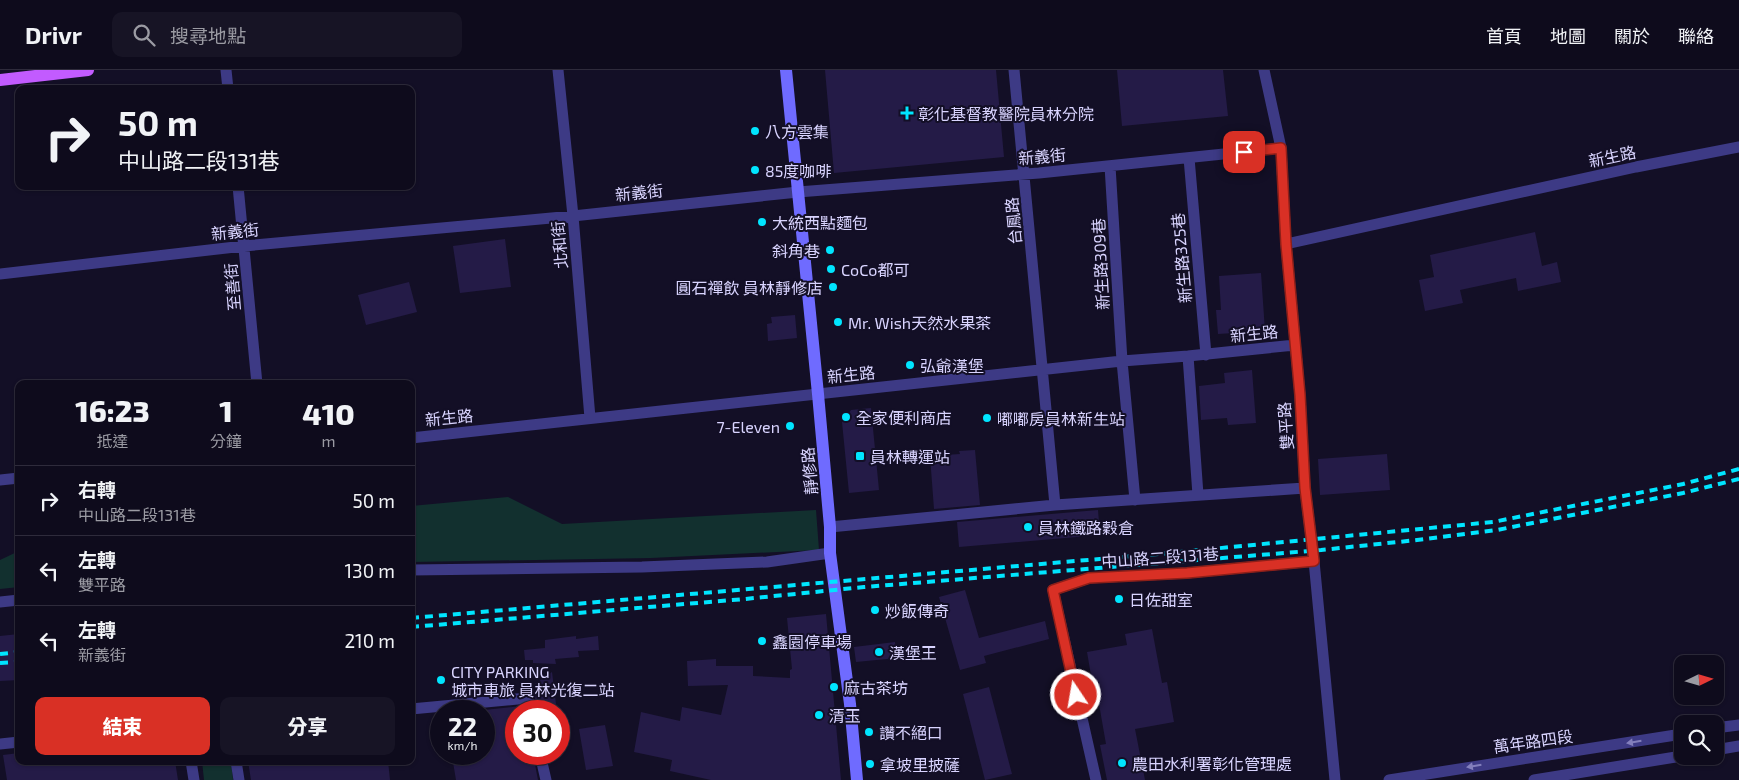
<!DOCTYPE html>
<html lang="zh-TW">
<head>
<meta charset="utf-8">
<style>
  body { margin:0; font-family:"Exo 2","Noto Sans TC",sans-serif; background:#171425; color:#f1f3f6; height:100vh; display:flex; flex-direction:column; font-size:19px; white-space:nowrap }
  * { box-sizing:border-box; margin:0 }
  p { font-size:16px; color:#9b9ba3 }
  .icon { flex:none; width:28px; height:28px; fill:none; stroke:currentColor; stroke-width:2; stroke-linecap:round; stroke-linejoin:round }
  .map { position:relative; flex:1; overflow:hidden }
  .drawer { position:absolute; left:15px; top:310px; width:400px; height:385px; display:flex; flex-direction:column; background:#0e0b1c; border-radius:10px; box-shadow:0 1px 4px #0004,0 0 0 1px #2e2b3b }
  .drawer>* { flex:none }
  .top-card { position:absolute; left:15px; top:15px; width:400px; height:105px; border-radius:10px; box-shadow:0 1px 4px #0004,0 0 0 1px #2e2b3b; background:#0e0b1c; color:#f1f3f6; overflow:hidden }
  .needle { width:32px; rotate:85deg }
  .tools { position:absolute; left:1674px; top:585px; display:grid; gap:10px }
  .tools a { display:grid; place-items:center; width:50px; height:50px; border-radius:10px; background:#0e0b1c; box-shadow:0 1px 4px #0004,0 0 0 1px #2e2b3b; font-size:25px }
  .speed { position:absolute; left:430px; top:630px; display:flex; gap:10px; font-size:25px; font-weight:700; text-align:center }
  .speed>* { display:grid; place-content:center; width:65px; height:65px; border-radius:50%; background:#0e0b1c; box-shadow:0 1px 4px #0004,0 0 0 1px #2e2b3b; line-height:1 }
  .speed small { font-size:12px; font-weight:400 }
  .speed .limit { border:8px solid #d22; background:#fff; color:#111 }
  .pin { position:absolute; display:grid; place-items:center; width:42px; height:42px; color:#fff; margin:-21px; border-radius:10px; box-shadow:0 2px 8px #0006 }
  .me { position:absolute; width:55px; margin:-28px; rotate:348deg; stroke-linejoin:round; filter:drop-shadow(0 0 4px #0008) }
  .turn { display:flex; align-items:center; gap:18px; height:105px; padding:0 20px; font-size:22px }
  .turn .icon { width:65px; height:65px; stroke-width:2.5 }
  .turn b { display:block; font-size:35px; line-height:42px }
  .eta { display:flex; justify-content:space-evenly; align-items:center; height:85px; text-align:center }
  .eta b { font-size:30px; font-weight:800; line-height:35px }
  .button { display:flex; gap:10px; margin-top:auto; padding:10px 20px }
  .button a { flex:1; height:58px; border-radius:10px; background:#d93025; color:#fff; font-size:20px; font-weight:800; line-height:58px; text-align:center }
  .button a+a { background:#171425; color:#f1f3f6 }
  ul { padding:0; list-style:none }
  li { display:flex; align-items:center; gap:15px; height:70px; padding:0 20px; border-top:1px solid #2e2b3b }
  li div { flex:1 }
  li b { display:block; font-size:19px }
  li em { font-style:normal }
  header { display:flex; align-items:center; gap:30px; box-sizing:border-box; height:70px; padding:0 25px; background:#0e0b1c; border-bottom:1px solid #2e2b3b }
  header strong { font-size:24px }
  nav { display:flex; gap:28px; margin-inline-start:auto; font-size:18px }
  .search { width:350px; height:45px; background:#171425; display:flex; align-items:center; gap:12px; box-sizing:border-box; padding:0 18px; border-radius:10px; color:#9b9ba3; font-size:19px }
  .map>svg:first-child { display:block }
</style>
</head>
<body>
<header>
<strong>Drivr</strong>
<div class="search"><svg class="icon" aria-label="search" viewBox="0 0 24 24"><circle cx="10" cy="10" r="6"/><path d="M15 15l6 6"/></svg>搜尋地點</div>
<nav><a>首頁</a><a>地圖</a><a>關於</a><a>聯絡</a></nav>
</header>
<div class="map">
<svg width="1739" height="710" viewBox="0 0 1739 710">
  <rect width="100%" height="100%" fill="#130f26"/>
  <path fill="#12302f" d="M508,427L562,454L816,440L819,480L651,488L411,492V436Z
    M19,481V517L0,519V490Z
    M202,691H231L233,710H204Z"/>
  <path fill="#241b47" d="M825,0H996L1004,87L834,103Z
    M1117,0H1223L1228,46L1122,56Z
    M1535,162L1542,196L1557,192L1561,212L1518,221L1516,208L1460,220L1463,233L1425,241L1419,210L1434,207L1430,185Z
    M505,169L511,217L460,223L453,176Z
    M1261,203L1265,261L1218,264L1216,240H1221L1219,206Z
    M409,212L417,242L366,255L358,225Z
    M795,245L797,268L768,271L767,254L772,253L771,247Z
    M1252,300L1256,353L1228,355L1227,348L1201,350L1199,316L1225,313L1224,303Z
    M871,338L879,420L849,423L842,352L851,340Z
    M975,380L980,435L934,439L930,386L960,384L959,381Z
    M1387,384L1390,420L1320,425L1318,389Z
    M1098,440L1100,465L959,477L957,452Z
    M965,520L979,568L1045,551L1049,569L984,586L986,593L960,600L939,527Z
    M826,544L841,710H711L670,701L672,690L634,682L641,642L680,651L682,637L721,645L728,615L688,616L687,591L716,589V596H753V606L790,608V600L792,599L787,548Z
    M1152,559L1162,613L1167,612L1174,652L1135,659L1145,710H1107L1100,675L1106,674L1096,617H1093L1087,582L1127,575L1125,564Z
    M19,564V610L0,611V566Z
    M576,566V569L598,566L599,580L578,581L579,587L555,589L556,594L533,593V590H525L524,580L545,578V570Z
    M895,572L897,588L856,592L854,577Z
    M552,602L556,634L538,636L533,623L537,622L535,614Z
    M989,617L1012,704L985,710L963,624Z
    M522,636L523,641H516V684H533L538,710H456L452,686L460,684H484V640Z
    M605,655L613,696L586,700L579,659Z
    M19,683V691H175L178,710H7L3,685Z
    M248,691H388L390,710H251Z"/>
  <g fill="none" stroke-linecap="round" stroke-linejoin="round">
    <path stroke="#3d3a85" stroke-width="11" d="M226,0L228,19
      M558,0L573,146L590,348
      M1014,0L1055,435
      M1264,0L1281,78L1286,174L1300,325L1305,418L1314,491L1335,710
      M1189,88L1206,285
      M1110,96L1122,291L1135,430
      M238,116L257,314
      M1286,174L1636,97L1739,77
      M0,204L244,176L573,146L798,122L1039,103L1281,78
      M1188,286L1198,425
      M411,368L1122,291L1188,286L1295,275
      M0,410L19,408
      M830,457L1055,435L1305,418
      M411,500L642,497L767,492L830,483
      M0,532L19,530
      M411,639L528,628L531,641
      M1715,658L1739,655
      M0,674L19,672
      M1715,680L1739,676
      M540,684L546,710
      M191,691L194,710
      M236,691L239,710
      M1096,710L1053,520L1089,508L1187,503L1314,491
      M1389,710L1682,664
      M1534,710L1682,686"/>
    <path stroke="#6f6bff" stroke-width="12" d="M786,0L818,324L830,457V483L850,634L857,710"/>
    <path stroke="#c25bff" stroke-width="12" d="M0,10L88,0"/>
    <path stroke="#00e5ff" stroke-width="4" stroke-dasharray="8 6" stroke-linecap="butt" d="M411,548L1169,483L1493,452L1683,414L1739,399
      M411,557L745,529L864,517L1321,480L1417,470L1497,460L1683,423L1739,409
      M0,584L19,582
      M0,593L19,592"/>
  </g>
  <defs><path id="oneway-solid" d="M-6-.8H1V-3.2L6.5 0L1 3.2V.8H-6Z" transform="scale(1.25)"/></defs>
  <g fill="#837fbc">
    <use href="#oneway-solid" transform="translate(1634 672) rotate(171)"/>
    <use href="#oneway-solid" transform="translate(1474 696) rotate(171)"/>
  </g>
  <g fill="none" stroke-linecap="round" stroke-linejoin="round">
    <defs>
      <path id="route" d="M1076,625L1053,520L1089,508L1187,503L1314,491L1305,418L1300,325L1286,174L1281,78L1244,82"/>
    </defs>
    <use href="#route" stroke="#8d1f18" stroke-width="12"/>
    <use href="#route" stroke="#d93025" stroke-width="9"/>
  </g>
  <g fill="#00e5ff" stroke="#130f26" stroke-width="2">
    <path d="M904.5 35.5h5v5h5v5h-5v5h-5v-5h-5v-5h5z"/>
    <circle cx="755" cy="61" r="5"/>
    <circle cx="755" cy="100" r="5"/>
    <circle cx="762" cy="152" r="5"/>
    <circle cx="830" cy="180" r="5"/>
    <circle cx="831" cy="199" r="5"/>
    <circle cx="833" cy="217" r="5"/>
    <circle cx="838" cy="252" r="5"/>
    <circle cx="910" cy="295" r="5"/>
    <circle cx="846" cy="347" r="5"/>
    <circle cx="987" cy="348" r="5"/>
    <circle cx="790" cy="356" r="5"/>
    <rect x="855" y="381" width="10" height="10" rx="2.5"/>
    <circle cx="1028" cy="457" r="5"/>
    <circle cx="1119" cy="529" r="5"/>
    <circle cx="875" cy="540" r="5"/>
    <circle cx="762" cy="571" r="5"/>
    <circle cx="879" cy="582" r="5"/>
    <circle cx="441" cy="610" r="5"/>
    <circle cx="834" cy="617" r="5"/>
    <circle cx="819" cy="645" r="5"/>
    <circle cx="869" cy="662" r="5"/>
    <circle cx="1122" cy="693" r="5"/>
    <circle cx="870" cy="694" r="5"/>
  </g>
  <g text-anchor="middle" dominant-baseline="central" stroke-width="4" stroke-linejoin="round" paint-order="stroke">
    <g font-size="16" fill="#d9d4ff" stroke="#130f26" text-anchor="start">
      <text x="918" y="43">彰化基督教醫院員林分院</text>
      <text x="765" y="61">八方雲集</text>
      <text x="765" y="100">85度咖啡</text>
      <text x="772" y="152">大統西點麵包</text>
      <text x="820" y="180" text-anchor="end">斜角巷</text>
      <text x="841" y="199">CoCo都可</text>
      <text x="823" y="217" text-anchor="end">圓石禪飲 員林靜修店</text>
      <text x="848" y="252">Mr. Wish天然水果茶</text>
      <text x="920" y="295">弘爺漢堡</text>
      <text x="856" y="347">全家便利商店</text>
      <text x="997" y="348">嘟嘟房員林新生站</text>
      <text x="780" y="356" text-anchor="end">7-Eleven</text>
      <text x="870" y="386">員林轉運站</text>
      <text x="1038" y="457">員林鐵路穀倉</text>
      <text x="1129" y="529">日佐甜室</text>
      <text x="885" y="540">炒飯傳奇</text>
      <text x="772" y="571">鑫園停車場</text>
      <text x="889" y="582">漢堡王</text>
      <text x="451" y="601">CITY PARKING<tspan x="451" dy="18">城市車旅 員林光復二站</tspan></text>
      <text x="844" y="617">麻古茶坊</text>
      <text x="829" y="645">清玉</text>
      <text x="879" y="662">讚不絕口</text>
      <text x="1132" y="693">農田水利署彰化管理處</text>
      <text x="880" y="694">拿坡里披薩</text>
    </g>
    <g font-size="16" fill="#d9d4ff" stroke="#130f26">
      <text transform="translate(1042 86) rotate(-5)">新義街</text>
      <text transform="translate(1612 86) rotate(-12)">新生路</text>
      <text transform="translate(639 122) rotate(-6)">新義街</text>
      <text transform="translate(1013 151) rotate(-95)">台鳳路</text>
      <text transform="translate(235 161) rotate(-6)">新義街</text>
      <text transform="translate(559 175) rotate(-95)">北和街</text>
      <text transform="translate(1181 188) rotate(-95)">新生路325巷</text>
      <text transform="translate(1100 194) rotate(-93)">新生路309巷</text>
      <text transform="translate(232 217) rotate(-95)">至善街</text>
      <text transform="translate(1254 263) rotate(-6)">新生路</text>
      <text transform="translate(851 304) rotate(-6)">新生路</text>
      <text transform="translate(449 347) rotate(-6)">新生路</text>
      <text transform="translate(1285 356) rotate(-94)">雙平路</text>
      <text transform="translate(809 401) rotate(-95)">靜修路</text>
      <text transform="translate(1160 487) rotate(-4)">中山路二段131巷</text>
      <text transform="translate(1533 671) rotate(-8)">萬年路四段</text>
    </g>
  </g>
</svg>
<div class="tools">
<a><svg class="needle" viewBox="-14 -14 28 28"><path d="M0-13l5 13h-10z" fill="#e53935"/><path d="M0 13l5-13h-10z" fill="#9b9ba3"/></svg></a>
<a><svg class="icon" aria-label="search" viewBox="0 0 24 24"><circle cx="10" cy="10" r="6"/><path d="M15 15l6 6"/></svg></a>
</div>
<div class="speed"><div>22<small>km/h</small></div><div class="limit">30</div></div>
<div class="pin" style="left:1244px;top:82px;background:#d93025"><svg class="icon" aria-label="arrive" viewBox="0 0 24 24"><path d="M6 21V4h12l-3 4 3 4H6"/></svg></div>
<svg class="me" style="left:1076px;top:625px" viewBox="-20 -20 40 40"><circle r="17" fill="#d93025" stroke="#fff" stroke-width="3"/><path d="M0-11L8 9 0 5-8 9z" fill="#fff"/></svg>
<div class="top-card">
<div class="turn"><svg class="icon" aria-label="right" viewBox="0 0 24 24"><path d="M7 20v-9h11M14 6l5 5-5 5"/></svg><div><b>50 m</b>中山路二段131巷</div></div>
</div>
<section class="drawer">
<div class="eta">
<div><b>16:23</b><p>抵達</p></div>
<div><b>1</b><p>分鐘</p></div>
<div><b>410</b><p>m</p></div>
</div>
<ul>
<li><svg class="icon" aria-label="right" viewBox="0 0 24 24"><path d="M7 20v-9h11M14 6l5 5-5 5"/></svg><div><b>右轉</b><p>中山路二段131巷</p></div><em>50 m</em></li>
<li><svg class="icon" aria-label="left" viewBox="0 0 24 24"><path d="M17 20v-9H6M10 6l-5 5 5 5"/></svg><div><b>左轉</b><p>雙平路</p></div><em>130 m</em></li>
<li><svg class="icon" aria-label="left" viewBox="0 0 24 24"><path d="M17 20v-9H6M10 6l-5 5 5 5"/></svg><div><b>左轉</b><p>新義街</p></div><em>210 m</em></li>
</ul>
<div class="button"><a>結束</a><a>分享</a></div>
</section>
</div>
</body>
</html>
